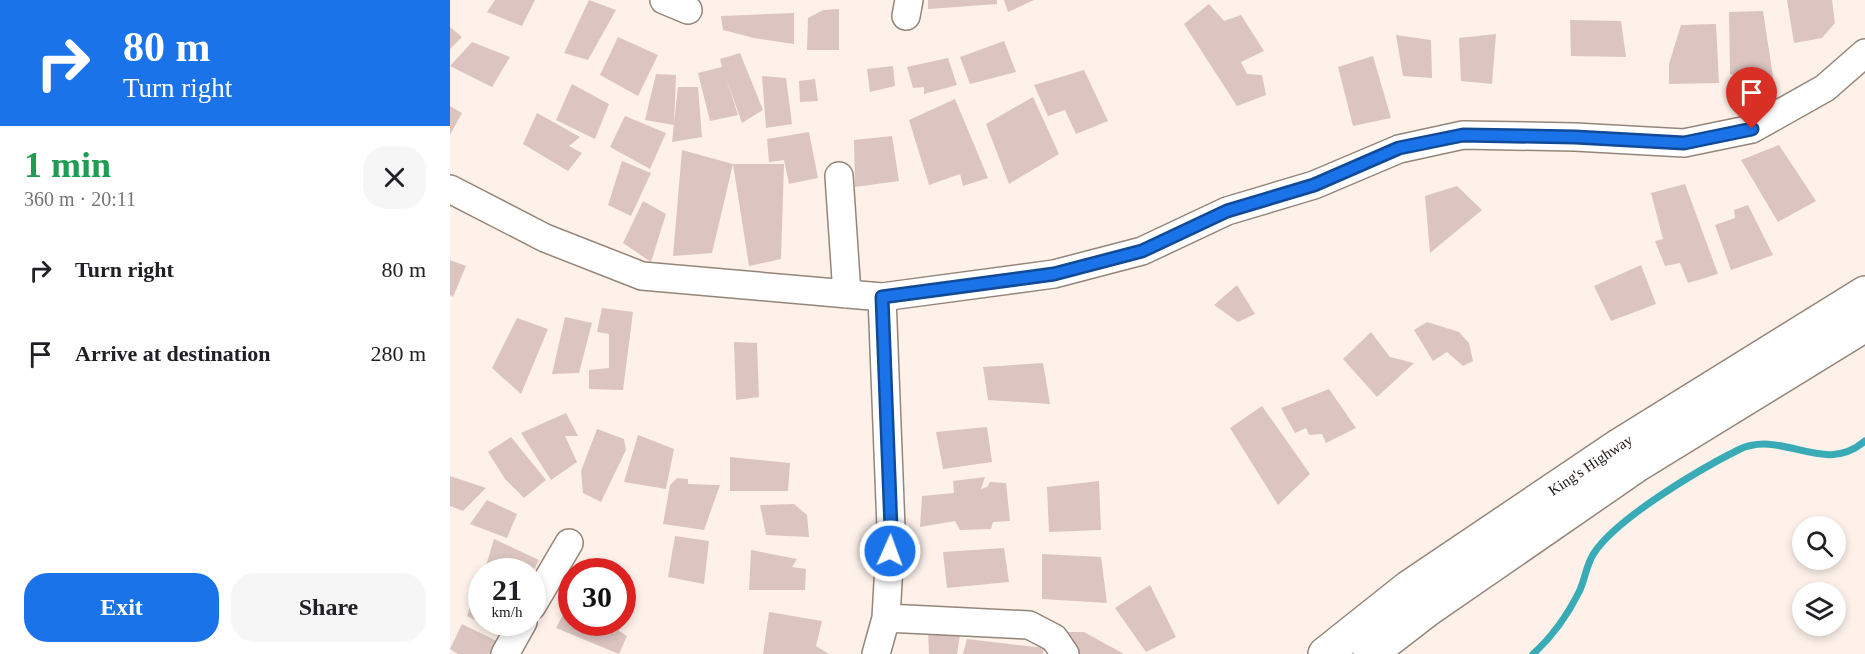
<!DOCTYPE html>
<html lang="en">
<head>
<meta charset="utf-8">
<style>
  body { margin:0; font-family:Georgia,serif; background:#f6f6f6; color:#202124; height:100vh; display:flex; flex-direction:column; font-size:22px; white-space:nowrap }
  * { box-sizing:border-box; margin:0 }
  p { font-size:20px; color:#757577 }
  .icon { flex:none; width:33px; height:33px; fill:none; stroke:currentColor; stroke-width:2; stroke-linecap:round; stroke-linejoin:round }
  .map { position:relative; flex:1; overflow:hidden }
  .panel { display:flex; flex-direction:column; background:#fff; width:450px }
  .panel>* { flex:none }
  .guide { background:#1a73e8; color:#fff; overflow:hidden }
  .buttons { position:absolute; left:1342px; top:516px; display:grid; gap:12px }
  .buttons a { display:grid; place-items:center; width:54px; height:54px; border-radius:50%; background:#fff; box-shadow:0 3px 9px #0003; font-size:30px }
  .speed { position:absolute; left:18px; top:558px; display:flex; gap:12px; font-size:30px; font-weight:700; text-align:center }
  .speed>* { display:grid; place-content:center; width:78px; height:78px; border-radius:50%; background:#fff; box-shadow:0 3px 9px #0003; line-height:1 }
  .speed small { font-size:15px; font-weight:400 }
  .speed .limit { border:9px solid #d22; background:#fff; color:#111 }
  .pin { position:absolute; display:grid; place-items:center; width:51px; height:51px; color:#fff; margin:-62px -26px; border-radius:50% 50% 50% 0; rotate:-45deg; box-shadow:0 0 6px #0007 }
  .pin .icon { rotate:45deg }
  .me { position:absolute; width:66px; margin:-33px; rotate:2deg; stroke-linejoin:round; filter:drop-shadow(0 0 4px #0008) }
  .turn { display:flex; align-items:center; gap:21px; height:126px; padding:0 24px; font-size:27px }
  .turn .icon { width:78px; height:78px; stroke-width:2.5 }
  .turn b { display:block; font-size:42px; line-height:51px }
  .round { display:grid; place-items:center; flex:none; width:63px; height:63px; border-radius:24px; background:#f6f6f6 }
  .headline { display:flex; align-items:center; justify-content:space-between; height:102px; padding:0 24px }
  h1 { font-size:36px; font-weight:700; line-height:45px; color:#1e9e55 }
  .cta { display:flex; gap:12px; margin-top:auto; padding:12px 24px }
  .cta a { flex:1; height:69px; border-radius:24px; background:#1a73e8; color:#fff; font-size:24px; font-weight:700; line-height:69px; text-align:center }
  .cta a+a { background:#f6f6f6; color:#202124 }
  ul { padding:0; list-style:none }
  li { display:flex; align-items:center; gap:18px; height:84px; padding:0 24px }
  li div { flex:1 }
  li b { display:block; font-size:22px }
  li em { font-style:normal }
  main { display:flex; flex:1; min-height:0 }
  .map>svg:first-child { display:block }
</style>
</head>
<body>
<main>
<section class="panel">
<div class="guide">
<div class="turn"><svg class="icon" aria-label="right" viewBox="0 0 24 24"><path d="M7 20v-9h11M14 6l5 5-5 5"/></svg><div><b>80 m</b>Turn right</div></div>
</div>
<div class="headline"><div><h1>1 min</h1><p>360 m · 20:11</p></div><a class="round"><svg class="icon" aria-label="close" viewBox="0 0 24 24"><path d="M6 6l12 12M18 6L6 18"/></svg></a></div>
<ul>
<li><svg class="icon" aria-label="right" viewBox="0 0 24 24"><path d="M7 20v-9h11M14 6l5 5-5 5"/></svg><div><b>Turn right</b></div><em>80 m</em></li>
<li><svg class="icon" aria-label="arrive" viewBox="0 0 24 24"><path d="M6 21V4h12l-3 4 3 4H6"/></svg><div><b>Arrive at destination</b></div><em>280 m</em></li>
</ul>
<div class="cta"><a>Exit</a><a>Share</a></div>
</section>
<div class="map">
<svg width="1415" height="654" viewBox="0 0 1415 654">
  <rect width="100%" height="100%" fill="#fdf1ea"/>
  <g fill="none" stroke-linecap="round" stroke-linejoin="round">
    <path stroke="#38abb7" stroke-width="7" d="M1083,654C1103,636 1117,616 1129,592C1135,580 1136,565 1144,553C1167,518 1250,469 1288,450C1332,428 1374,477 1415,441"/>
  </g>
  <path fill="#dcc5c1" d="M45,0H85L72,26L37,12Z
    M139,0L166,10L138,60L114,53Z
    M478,0H547V4L478,9Z
    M554,0H584L558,12Z
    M1337,0H1382L1385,23L1372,38L1344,43Z
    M759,4L774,21L791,15L814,51L791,62L797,74L812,75L816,95L787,106L734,24Z
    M389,9V50H357L358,18L373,10Z
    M1313,11L1324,83L1280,74L1279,12Z
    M344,13V44L304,38L273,30L271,16Z
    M1120,20L1171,21L1176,57L1121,56Z
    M1266,24L1269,83L1219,84V64L1231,25Z
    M0,27L12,37L0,49Z
    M1046,34L1042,84L1011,81L1009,38Z
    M946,35L981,40L982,78L953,76Z
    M168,37L208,55L188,96L150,75Z
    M554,41L566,72L520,84L510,57Z
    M22,42L60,57L42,87L0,66Z
    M290,53L313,110L292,123L276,78L288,115L260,121L248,73L272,67L270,59Z
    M923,56L941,118L903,126L888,67Z
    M498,58L507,85L474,94V87L463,88L457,67Z
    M443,66L445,86L420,92L417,69Z
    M634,70L658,121L626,134L615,110L598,116L584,85Z
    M206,74L226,75L224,125L195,120Z
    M312,76L336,78L342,124L316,128Z
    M365,79L368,101L350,102L349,81Z
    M122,84L159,104L145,139L106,120Z
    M228,87H248L252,137L222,142Z
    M583,97L609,154L559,184L536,124Z
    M505,99L538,178L513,186L510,174L479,185L459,120Z
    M0,106L12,113L0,135Z
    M87,113L130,137L119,146L132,153L118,171L73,144Z
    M175,116L216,133L200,169L160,147Z
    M359,132L368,178L339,184L334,160L319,162L317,139Z
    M442,136L449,181L405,187L404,140Z
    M1329,145L1366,201L1328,222L1291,160Z
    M232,150L283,164H334L331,259L299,266L283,164L262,253L223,256Z
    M172,161L201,173L181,216L158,205Z
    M1235,184L1268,274L1238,283L1230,263L1215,266L1205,241L1213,239L1201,193Z
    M1007,186L1032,210L980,253L975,196Z
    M193,201L216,214L201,262L173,243Z
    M1298,205L1323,255L1281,270L1265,225L1285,218L1284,210Z
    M0,260L16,266L3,297L0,295Z
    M1191,265L1206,304L1161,321L1144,286Z
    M787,285L805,314L788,322L764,305Z
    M152,308L183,312L173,390L139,389V370L159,368V334L147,332Z
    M115,317L142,323L129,373L102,374Z
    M67,318L98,329L71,394L42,368Z
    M977,322L1009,332L1019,343L1023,361L1013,366L997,352L983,361L964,330Z
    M921,332L940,357L964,363L927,397L893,359Z
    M284,342L307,343L309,397L286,400Z
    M593,363L600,404L538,400L533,367Z
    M879,389L906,428L876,443L872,434L859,435L856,428L845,433L831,408Z
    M812,406L860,474L828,505L780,428Z
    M116,413L128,436H115L127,462L101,480L71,433Z
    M537,427L542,462L493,469L486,432Z
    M147,429L174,439L176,450L151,502L133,493L131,471Z
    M188,435L224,449L216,489L174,482Z
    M61,437L96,480L74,498L55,479L38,452Z
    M280,457L340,463L338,491H280Z
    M0,476L36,488L13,511L0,506Z
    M535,477L531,489L537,487L540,482L556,483L560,521L543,522L541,529L510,530L505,521L470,527L472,496L504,493L503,481Z
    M227,478L238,479V484L270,485L254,530L213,524L220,485Z
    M649,481L651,530L599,532L597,487Z
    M37,500L67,514L57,538L20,524Z
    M344,504L357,515L359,537L316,535L310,505Z
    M225,536L259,541L254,584L218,577Z
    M44,539L89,560L83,572H34Z
    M554,548L559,582L497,588L493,552Z
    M301,550L347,559L342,567L356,569L355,590H299Z
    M592,554L651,557L657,603L592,599Z
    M700,585L726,637L696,652L665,608Z
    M25,592L32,595V622H59L51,633L17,616Z
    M120,601L122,602V622H171L169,631L177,636L169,654L106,628Z
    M319,612L372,621L366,646L379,654H313Z
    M12,624L53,644L49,654H8L0,649Z
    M478,631L510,635L507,654H479Z
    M608,632H634L674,654H621Z
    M517,639L594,648L593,654H513Z"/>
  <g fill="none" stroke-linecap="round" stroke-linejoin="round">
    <defs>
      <path id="minor" d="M214,0L238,10
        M456,16L459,0
        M389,176L397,294
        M0,189L95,238L192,276L432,297L604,274L692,251L777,211L864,185L949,149L1013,135L1125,137L1234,143L1302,129L1375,88L1415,53
        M82,606L119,543
        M436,618L579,625L604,638L615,654
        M55,654L73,622
        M426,654L436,618L441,528L432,297"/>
      <g id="highway">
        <path id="s1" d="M875,654L958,588L1170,445L1415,293"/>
        <path d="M920,654L977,610L1187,465L1415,325"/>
      </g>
    </defs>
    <use href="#minor" stroke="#958579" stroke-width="30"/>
    <use href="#highway" stroke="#958579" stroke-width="36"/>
    <use href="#minor" stroke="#fff" stroke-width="27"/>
    <use href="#highway" stroke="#fff" stroke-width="33"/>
  </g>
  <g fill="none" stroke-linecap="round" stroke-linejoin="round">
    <defs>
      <path id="route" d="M440,551L441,528L432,297L604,274L692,251L777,211L864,185L949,148L1013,135L1125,137L1234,143L1302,129"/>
    </defs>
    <use href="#route" stroke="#114b97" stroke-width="15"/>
    <use href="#route" stroke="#1a73e8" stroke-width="10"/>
  </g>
  <g text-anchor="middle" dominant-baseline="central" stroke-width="6" stroke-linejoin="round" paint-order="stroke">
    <g font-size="15" fill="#1b1410" stroke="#fff">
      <text stroke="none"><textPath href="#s1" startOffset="326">King's Highway</textPath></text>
    </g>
  </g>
</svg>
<div class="buttons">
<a><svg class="icon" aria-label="search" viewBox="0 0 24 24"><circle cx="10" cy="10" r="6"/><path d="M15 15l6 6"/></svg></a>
<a><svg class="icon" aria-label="layers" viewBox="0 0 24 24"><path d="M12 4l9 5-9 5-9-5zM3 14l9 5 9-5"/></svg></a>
</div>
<div class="speed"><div>21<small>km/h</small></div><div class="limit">30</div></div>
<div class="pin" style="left:1302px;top:129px;background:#d93025"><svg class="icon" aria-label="arrive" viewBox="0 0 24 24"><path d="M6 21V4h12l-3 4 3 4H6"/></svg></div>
<svg class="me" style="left:440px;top:551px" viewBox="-20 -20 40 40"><circle r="17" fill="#1a73e8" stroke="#fff" stroke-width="3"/><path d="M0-11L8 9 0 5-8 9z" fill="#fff"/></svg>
</div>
</main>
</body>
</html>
